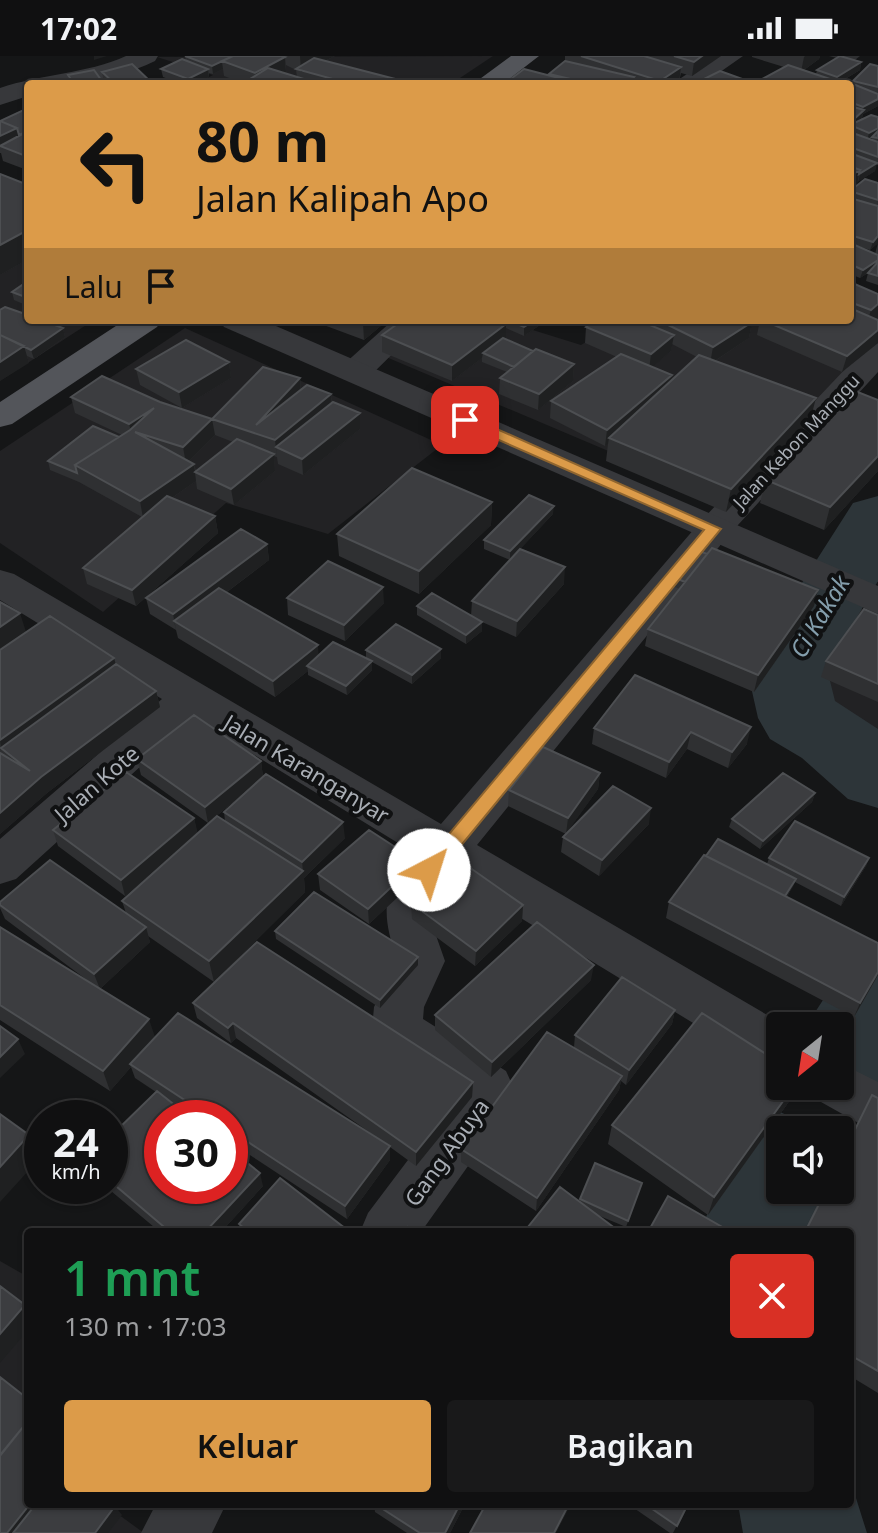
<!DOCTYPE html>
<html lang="id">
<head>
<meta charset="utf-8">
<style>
  body { margin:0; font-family:"Noto Sans",sans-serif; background:#19191a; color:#f1f3f6; height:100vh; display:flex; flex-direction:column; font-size:30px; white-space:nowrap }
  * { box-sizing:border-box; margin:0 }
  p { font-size:26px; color:#9c9d9f }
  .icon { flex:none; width:44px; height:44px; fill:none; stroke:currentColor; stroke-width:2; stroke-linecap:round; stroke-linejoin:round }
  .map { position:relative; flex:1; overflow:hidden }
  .sheet { position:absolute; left:24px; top:1172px; width:830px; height:280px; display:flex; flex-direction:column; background:#101011; border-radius:8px; box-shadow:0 2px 6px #0004,0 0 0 2px #303031 }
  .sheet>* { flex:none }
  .top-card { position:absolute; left:24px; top:24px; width:830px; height:244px; border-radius:8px; box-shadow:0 2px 6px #0004,0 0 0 2px #303031; background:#dc9b49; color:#111; overflow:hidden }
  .needle { width:52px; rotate:210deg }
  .fabs { position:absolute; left:766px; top:956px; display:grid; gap:16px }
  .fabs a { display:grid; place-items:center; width:88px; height:88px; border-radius:8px; background:#101011; box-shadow:0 2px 6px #0004,0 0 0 2px #303031; font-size:40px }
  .speed { position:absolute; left:24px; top:1044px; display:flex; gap:16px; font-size:40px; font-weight:700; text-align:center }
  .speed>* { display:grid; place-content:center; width:104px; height:104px; border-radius:50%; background:#101011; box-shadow:0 2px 6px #0004,0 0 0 2px #303031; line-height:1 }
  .speed small { font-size:20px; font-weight:400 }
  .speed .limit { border:12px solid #d22; background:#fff; color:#111 }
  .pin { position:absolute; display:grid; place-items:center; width:68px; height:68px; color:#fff; margin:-34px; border-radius:16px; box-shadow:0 4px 12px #0006 }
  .me { position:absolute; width:88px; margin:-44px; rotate:40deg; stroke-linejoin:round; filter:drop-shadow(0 0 6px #0008) }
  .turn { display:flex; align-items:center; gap:28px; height:168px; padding:0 40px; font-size:36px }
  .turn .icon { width:104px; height:104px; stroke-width:2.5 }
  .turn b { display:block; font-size:56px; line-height:68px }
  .then { display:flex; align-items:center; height:76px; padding:0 40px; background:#0003; gap:16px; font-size:30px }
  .round { display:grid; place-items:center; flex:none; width:84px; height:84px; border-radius:8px; background:#19191a }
  .overview { display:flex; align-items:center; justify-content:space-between; height:136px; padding:0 40px }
  h1 { font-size:48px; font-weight:600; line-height:60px; color:#1e9e55 }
  .button { display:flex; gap:16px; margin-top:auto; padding:16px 40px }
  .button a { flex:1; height:92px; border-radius:8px; background:#dc9b49; color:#111; font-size:32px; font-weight:600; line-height:92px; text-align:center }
  .button a+a { background:#19191a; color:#f1f3f6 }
  .status { display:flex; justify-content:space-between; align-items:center; height:56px; padding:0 40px; background:#101011; direction:ltr }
  .status svg { height:22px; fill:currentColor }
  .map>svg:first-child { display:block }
</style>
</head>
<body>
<div class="status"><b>17:02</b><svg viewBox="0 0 49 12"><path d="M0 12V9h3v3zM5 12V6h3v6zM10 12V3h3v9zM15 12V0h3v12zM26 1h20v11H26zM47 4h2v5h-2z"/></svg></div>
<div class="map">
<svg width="878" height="1477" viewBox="0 0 878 1477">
  <rect width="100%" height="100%" fill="#151617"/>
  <path fill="#222224" d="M493,0L451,28H195L213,19L157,1Z
    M28,200V264H94L0,325V216Z
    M878,244V290L731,447L379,298L418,264H501L581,289L622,264H850Z
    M185,272L442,389L328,478L226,447L103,556L0,487V395Z
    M860,552L878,560V713L832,683L808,638Z
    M0,1205L28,1221V1448H104L144,1477H0Z"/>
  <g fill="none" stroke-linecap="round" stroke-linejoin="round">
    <path fill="#2d3539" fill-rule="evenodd" d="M850,506L878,517V526L846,513L844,510Z"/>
    <path fill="#2d3539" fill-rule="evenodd" d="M878,440V525L827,613L835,645L878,673V752L848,743L802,702L770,683L758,662L747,613L853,447Z
      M878,900V1030L875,1034L840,1047L805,1034L803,1030H840V970H806L844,912Z
      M780,1056L819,1074H780V1134H823L808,1176H700L743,1070Z
      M850,1423L867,1477H743L738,1448H850Z"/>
    <path fill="#37383b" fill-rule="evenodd" d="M126,0H158L155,5C108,27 78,28 28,28V40L0,49V32C41,18 86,18 126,0Z
      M714,0H743L703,28H672Z
      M393,264H427L367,323L355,326L343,323L339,316L343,309Z
      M878,287V316L727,481L477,789L786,970H780V1015L762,1009L452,820C423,855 431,864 445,905L424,951L423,963L506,1015L516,1037L508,1054L421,1176H360L368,1157L457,1039L379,989L372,973L374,951L397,905C381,854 381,839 416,798L194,662L16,823L0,828V783L162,643L0,544V514L14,518L441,768L701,465L867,290Z
      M840,1007L878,1026V1078L821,1046L813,1030H840Z
      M156,1448H226L212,1477H141Z"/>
    <path fill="#37383b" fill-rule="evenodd" d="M219,264H262L878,530V558L224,271Z"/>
    <path fill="#53555a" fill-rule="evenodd" d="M511,0H539L503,28H473Z
      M125,264H162L157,271L12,368L0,371V346Z"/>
  </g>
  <path fill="#2f3032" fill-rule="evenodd" d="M185,0H335L325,5L403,28H245L224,20L223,13L213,18L209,17V21L195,28H181L163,21L161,13L186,5ZM286,9L296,14L297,21L284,17L286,16Z
    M565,0H721L692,20L681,17L679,26L677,28H504L549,20V18L565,5Z
    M752,0H820L819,3L804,14L816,18L817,14L837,2L829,0H860L855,4L861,6L860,14L837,28L829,26V28H763L764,22L784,11L752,1Z
    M878,10V50L863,58L862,62L878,61V109H876L875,115L857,126L850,134V28H852L853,25Z
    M102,16L153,28H70L69,27L68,19L104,27Z
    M28,52V114H27L3,105L1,97H0V65Z
    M878,127V229L866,225L868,217L860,222L850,218V135ZM878,187L875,198L852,188L870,194Z
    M28,129V218L25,205L0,219Z
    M28,225V250L14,244L12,236Z
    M850,226L878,238L876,263L878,264V287L842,316L757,279L760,264H850Z
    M0,254L63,272L65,281L34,303L27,300L29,307Z
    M321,264H388L364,284L321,268Z
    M502,264H540V269L524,280L506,272V283L533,295L574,308L573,325L538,354L499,338L500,322L507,316L482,306V302L452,325L382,296V279L502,266Z
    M596,264H748L752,266L749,282L715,305L810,365L726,456L606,405L608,388L605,390L550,362L551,345L617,301L585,287L586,271ZM672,288L697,301L671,325L652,311L671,295Z
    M229,306L231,322L182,352L140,329L136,313Z
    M300,322L301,333L331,338L332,347L360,373L303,419L278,408L277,401L274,400L275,415L234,449L197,433L196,425L172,442L215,460L218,477L136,550L87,528L83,512L142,461L79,426L50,414L48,405L122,379L75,357L71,341L160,346L212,363L215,379L189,405L194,408L196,415L233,386L215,379L212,363Z
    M878,342V415L824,474L760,447L766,424L877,344Z
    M492,446L491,469L419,538L339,500L337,478Z
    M553,458L520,493L564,528L516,581L482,566V575L466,588L417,559V550L471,560L472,545L510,504L484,493V484Z
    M267,488L269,504L227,536L319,600L366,602V594L441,593V602L412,628L372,606V614L347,639L308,619V615L275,641L178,582L176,574L150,558L146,542Z
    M707,498L818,534L814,550L754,636L645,590L648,573L680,533L670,529L671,520Z
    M287,542L384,547L345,585L288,559Z
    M0,546L26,577L114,602L116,608L156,635L160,651L47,737L0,778Z
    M878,559V646L821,621L826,605Z
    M635,619L747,688L728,712L687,693L666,722L592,688L594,672Z
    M137,703L261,705L263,721L345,782L304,822L305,836L214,926L148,880L150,886L100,933L155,981L386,1088L236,982L231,987L197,962L193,947L473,1026L472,1041L416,1110L390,1091V1104L347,1163L230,1086V1062H194L173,1048L263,1130L221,1176H160L105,1130H110V1081L156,1036L135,1022L131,1011L110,1035L0,964V871L95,930L5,863L0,852V846L126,857L122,845L188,786L125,840L58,790L53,774L194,762L197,777L225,765L224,756L255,728L208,767L141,719Z
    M600,717L598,733L566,777L649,768L599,820L561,796L563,781L566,778L508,750L509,734Z
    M815,737L812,746L760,793L729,771L732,763Z
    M706,800L767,808L769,802H869L866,810L841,850L795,826L787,841L878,887V919L854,961L666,862L669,846Z
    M318,818L418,822L369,868L320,834Z
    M411,847L523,849L522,865L475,910L412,863Z
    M275,875L418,901V909L380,952L276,883Z
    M591,924L491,1021L435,974V959Z
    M675,954L672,968L626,1029L621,1025L619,1034L536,1155L461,1106V1093L574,991L575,979Z
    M793,1040L708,1159L608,1088L612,1069Z
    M878,1042V1337L850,1320V1176Z
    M642,1127L626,1171L595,1158L579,1146L580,1143Z
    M239,1168L350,1176H241Z
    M374,1448H465L450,1477H407L375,1456Z
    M628,1448H688L673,1477H670Z"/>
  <path fill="#1f2021" d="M94,0H107L94,4Z
    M300,0H335L301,16Z
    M702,0H721L692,20L694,6Z
    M805,0H820L819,3L801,16L804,1Z
    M285,1L286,16L263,28H256L255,17Z
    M222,6L223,13L213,18L212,10Z
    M861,6L860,14L836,28L837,21Z
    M681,11L679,26L677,28H660V25Z
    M208,13L209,21L195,28H189L188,23Z
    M634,21L633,28H626Z
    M878,43V50L863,58L862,62L851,72L853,64L862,56L863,51Z
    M17,72L28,75L0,90V80Z
    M878,72V79L872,81V83L867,85L869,77Z
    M28,96V114H27L23,99Z
    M877,107L875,115L858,126L860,118Z
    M860,114L857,129L850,134V120Z
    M28,174V203H24L25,205L0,219V189Z
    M878,180V187L870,194L873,186Z
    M878,204V211L860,222L863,214Z
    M878,248V261L866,270L871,254Z
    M367,264H388L364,284L363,267Z
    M535,264H540V269L524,280V271Z
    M752,266L749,282L710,308L713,291Z
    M506,268V284L483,297L482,302L452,325V309Z
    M63,272L65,281L34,303L31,294Z
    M878,274V287L842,316L847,300Z
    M674,279L671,295L649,314L651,298Z
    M24,290L29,307L0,325V306Z
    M229,306L231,322L182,352L179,336Z
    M574,308L573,325L538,354L539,338Z
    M672,319L670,335L609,382L608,388L605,390L607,374Z
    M300,322L301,338L256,369Z
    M331,338L332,355L276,391L277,401L275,384Z
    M816,342L810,365L726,456L731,433Z
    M154,352L135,376L133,384L129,368Z
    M360,357V373L303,419L302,403Z
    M212,363L215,379L186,408L183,391Z
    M274,398L275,415L234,449L231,433Z
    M878,400V415L824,474L830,451Z
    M194,408L196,425L143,462L140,445Z
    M492,446L491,469L419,538V515Z
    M554,450L553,458L510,504V495Z
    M215,460L218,477L136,550L132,534Z
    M267,488L269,504L182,570L174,565L176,574L173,558Z
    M565,511L564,528L516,581L517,565Z
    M383,531L384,547L345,585L344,569Z
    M818,534L814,550L754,636L758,619Z
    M20,557L27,579L0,600V571Z
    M482,566V575L466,588V579Z
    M318,589L319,606L307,610L308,615L275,641L273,625Z
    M441,593V602L412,628V619Z
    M114,602L120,625L1,692L0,684Z
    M372,605V614L347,639L346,630Z
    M156,635L160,651L47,737L0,778V757L41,721Z
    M751,671L747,688L728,712L732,696Z
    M691,676L687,693L666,722L669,706Z
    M261,705L263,721L208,767L205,751Z
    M600,717L598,733L566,778L568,762Z
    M815,737L812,746L760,793L763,785Z
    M651,752L649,768L599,820L602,804Z
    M194,762L198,778L125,840L121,824Z
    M343,766L345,782L304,822L305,836L214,926L209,905L303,815L302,806Z
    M869,802L866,810L841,850L844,841Z
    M418,806V822L369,868L368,853Z
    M796,823L793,831L778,854L781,846Z
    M523,849L522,865L475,910L476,895Z
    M146,871L150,886L100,933L94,918Z
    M418,901V909L380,952V944Z
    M594,909L591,924L491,1021L492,1006Z
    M878,916V919L854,961L860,947Z
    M675,954L672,968L626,1029L629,1014Z
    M149,963L156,984L130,1008L131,1011L110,1035L103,1015Z
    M233,967L236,982L231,987L228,972Z
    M18,983L25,998L0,1022V1001Z
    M622,1020L619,1034L536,1155L537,1142Z
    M473,1026L472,1041L416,1110V1096Z
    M794,1030H797L793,1040L708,1159L714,1141Z
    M29,1079L40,1102L0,1146V1111Z
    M390,1090V1104L347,1163L345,1150Z
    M260,1117L263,1130L221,1176H205Z
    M25,1249L28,1254V1274L0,1307V1278Z
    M30,1448H45L22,1477H7Z
    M460,1448H465L450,1477H445Z
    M569,1448H571L556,1477H554Z
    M115,1450L122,1459L108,1477H95Z"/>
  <path fill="#3c3d40" stroke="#4d4f52" stroke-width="2" d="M185,0H233L212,10Z
    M233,0H281L285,1L255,17L222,5Z
    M581,0H644L681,11L660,25Z
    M674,0H702L694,6Z
    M840,0L861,6L837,21L817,14Z
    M314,2L403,25L399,28H351L296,13Z
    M182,3L208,13L188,23L161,13Z
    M565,5L634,21L626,28H592L549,18Z
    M132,8L153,28H115L102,16Z
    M870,8L878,10V31L853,25Z
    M788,9L830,23L821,28H780L764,22Z
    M268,12L320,28H252L245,26Z
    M524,13L582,28H504Z
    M94,14L104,28H74L68,19Z
    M720,15L756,28H703L698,26Z
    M848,26L878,38V43L863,51L850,46V28H845Z
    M850,50L864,54L853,64L850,63Z
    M28,52V75L19,79L17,72L0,65Z
    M871,59L878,61V72L869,77L850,69Z
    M0,65L17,72L0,80Z
    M28,75V96L23,99L0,90Z
    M878,75V82L872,81Z
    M850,76L878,86V101L850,91Z
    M850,97L877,107L859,118L860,114L850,110Z
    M850,110L860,114L850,120Z
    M0,118L28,129V174L0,189Z
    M865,123L878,127V144L850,135Z
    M850,142L878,150V180L873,186L850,179Z
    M850,187L878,199V204L863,214L850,208Z
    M878,206V220L868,217Z
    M28,225V242L12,236Z
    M850,226L878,238V248L871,254L850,246Z
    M5,251L28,259V264H41L63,272L31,294L0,279V254Z
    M850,252L878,264V274L847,300L762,264H850Z
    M354,264H367L363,267Z
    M403,264H497L506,268L452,309L382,279Z
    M507,264H535L524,271Z
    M596,264H638L674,279L651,298L586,271Z
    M658,264H748L752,266L713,291Z
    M0,279L24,290L0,306Z
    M503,282L533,295L514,311L483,297Z
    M186,284L229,306L179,336L136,313Z
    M536,293L574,308L539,338L500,322Z
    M621,298L672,319L607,374L551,345Z
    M699,299L816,342L731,433L609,382Z
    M263,311L300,322L256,369L307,329L331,338L275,384L212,363Z
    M102,320L160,346L212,363L183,391L135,376L194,408L140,445L75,409L130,374L154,352L129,368L71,341Z
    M855,335L878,344V400L830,451L766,424Z
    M333,346L360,357L302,403L276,391Z
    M93,370L119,381L75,409L77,417L48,405Z
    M237,383L274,398L231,433L195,416Z
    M412,412L492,446L419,515L337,478Z
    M529,439L554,450L510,495L484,484Z
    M167,440L215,460L132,534L83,512Z
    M241,473L267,488L173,558L146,542Z
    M712,492L818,534L758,619L648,573Z
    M520,493L565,511L517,565L472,545Z
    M694,493L707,498L685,526L671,520Z
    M328,505L383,531L344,569L287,542Z
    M219,532L318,589L273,625L174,565Z
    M432,537L482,566L466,579L417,550Z
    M0,546L20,557L0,571Z
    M864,553L878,559V628L826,605Z
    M50,560L114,602L0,684V594Z
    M396,568L441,593L412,619L366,594Z
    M333,586L372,605L346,630L307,610Z
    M116,608L156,635L41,721L0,757V697L30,715L1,692Z
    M635,619L751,671L732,696L691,676L669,706L594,672Z
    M194,659L261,705L205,751L137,703Z
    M543,691L600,717L568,762L509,734Z
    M126,716L194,762L121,824L53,774Z
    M783,717L815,737L763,785L732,763Z
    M266,718L343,766L302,806L224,756Z
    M613,730L651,752L602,804L563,781Z
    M217,760L303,815L209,905L122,845Z
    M795,765L869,802L844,841L769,802Z
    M369,774L418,806L368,853L318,818Z
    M718,783L796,823L785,840L706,800Z
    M704,799L878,887V916L860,947L669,846Z
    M50,804L146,871L94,918L0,849V846Z
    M459,804L523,849L476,895L411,847Z
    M314,836L418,901L380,944L275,875Z
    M537,866L594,909L492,1006L435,959Z
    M0,871L149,963L103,1015L0,949Z
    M257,886L473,1026L416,1096L233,967L228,972L193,947Z
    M622,921L675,954L629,1014L575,979Z
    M178,957L390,1090L345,1150L230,1074V1062H212L130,1008Z
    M702,957L780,1007V1030H794L714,1141L612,1069Z
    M0,970L18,983L0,1001Z
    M547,976L622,1020L537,1142L461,1093Z
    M157,1035L191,1062H162V1130H230V1093L260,1117L205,1176H170L110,1125V1081Z
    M872,1039L878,1042V1315L850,1299V1176H805L826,1134H840V1104Z
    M0,1058L29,1079L0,1111Z
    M595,1107L642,1127L628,1165L580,1143Z
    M280,1122L350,1176H249L239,1168Z
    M560,1131L620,1176H524Z
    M668,1140L731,1176H648Z
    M408,1171L416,1176H405Z
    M0,1230L25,1249L0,1278Z
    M0,1321L28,1343V1365L0,1399Z
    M24,1370L28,1373V1448H30L7,1477H0V1400Z
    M36,1448H112L115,1450L95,1477H13Z
    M375,1448H460L445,1477H420Z
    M486,1448H569L554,1477H470Z
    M645,1448H688L677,1470Z"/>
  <path fill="#dc9b49" stroke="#8f652f" stroke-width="2" d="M460,361H470L721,473L436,820L429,822L420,814L423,809L704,474L460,367Z"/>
  <g text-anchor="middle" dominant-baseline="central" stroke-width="8" stroke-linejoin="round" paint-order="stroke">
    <g font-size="18" fill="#a9aeb5" stroke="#101112">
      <text transform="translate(796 385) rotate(-47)">Jalan Kebon Manggu</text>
    </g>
    <g font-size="22" fill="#a9aeb5" stroke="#101112">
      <text transform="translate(307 712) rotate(31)">Jalan Karanganyar</text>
      <text transform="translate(96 727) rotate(-41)">Jalan Kote</text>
      <text transform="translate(446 1096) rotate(-54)">Gang Abuya</text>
    </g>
    <g font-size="24" font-style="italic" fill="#849eac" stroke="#101112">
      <text transform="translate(819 560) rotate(-59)">Ci Kakak</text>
    </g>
  </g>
</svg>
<div class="fabs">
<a><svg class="needle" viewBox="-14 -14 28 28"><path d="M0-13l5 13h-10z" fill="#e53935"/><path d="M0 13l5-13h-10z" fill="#9c9d9f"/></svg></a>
<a><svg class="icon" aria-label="sound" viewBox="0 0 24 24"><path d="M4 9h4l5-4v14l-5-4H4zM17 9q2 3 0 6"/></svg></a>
</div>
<div class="speed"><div>24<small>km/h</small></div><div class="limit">30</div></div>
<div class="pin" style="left:465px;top:364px;background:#d93025"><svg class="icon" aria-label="arrive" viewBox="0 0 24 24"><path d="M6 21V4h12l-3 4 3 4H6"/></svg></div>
<svg class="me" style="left:429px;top:814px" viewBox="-20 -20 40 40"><circle r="19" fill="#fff"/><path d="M0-13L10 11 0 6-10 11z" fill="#dc9b49"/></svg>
<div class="top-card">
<div class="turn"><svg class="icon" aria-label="left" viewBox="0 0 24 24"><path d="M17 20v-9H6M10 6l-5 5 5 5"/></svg><div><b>80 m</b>Jalan Kalipah Apo</div></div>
<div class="then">Lalu<svg class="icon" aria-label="arrive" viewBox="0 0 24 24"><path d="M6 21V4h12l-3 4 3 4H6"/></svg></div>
</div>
<section class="sheet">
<div class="overview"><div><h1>1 mnt</h1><p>130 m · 17:03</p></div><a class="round" style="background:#d93025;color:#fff"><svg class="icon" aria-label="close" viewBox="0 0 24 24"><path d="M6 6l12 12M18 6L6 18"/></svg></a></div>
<div class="button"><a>Keluar</a><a>Bagikan</a></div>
</section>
</div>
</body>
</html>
